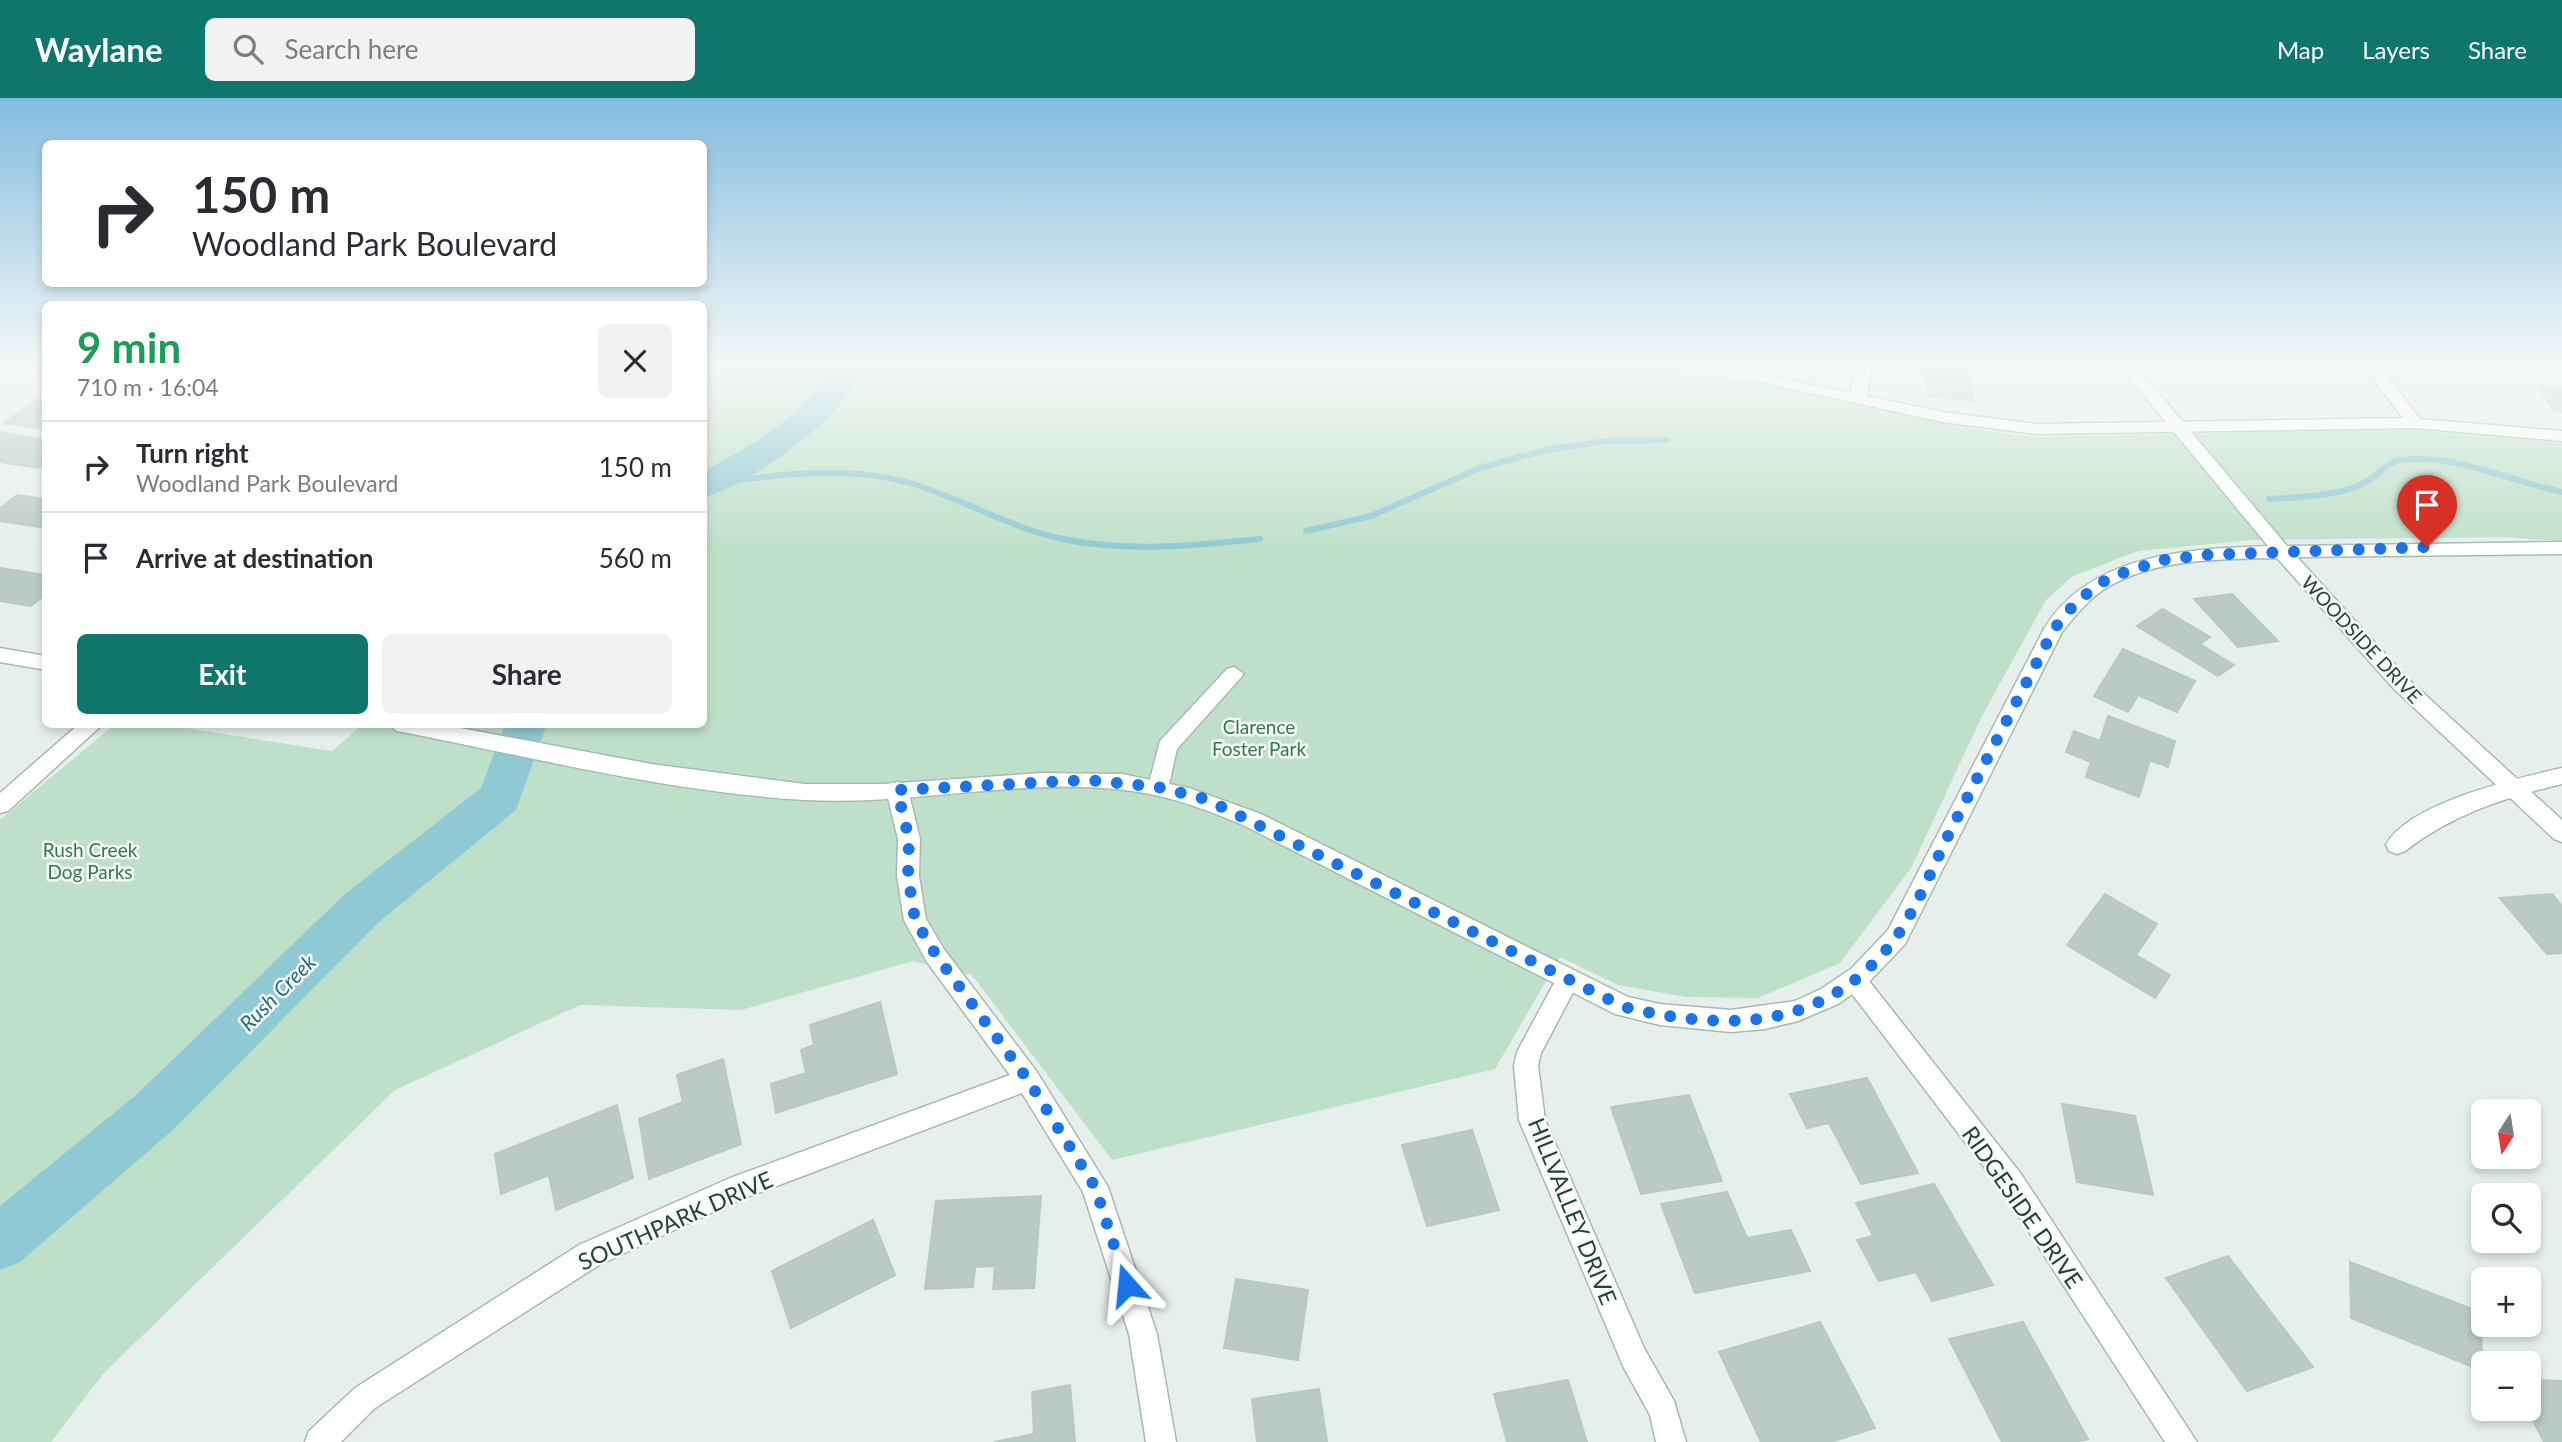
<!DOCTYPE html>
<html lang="en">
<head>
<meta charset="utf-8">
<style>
  body { margin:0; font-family:Lato,sans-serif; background:#f2f2f3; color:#2b2b33; height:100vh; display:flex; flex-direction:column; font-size:26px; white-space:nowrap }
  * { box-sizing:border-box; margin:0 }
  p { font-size:23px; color:#7c7c81 }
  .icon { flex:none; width:38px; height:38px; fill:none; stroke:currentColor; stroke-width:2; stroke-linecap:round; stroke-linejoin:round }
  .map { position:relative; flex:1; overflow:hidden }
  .details { position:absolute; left:42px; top:203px; width:665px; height:427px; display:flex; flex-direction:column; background:#fff; border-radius:10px; box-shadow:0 4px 10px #0003 }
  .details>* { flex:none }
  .guide { position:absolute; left:42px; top:42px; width:665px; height:147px; border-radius:10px; box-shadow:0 4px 10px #0003; background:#fff; color:#2b2b33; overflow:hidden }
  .needle { width:46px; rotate:192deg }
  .fabs { position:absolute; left:2471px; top:1001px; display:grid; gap:14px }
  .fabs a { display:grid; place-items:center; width:70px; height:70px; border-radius:10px; background:#fff; box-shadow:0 4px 10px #0003; font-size:35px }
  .pin { position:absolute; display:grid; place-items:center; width:60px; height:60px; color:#fff; margin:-72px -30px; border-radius:50% 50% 50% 0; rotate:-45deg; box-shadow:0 0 7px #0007 }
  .pin .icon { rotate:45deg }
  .me { position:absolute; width:77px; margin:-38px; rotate:342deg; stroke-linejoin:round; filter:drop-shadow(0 0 5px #0008) }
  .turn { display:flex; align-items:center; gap:24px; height:147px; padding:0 35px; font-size:32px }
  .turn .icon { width:91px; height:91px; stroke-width:2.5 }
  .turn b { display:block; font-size:49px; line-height:60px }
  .round { display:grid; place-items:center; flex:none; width:74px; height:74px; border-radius:10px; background:#f2f2f3 }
  .summary { display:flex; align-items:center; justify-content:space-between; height:119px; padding:0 35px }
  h1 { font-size:42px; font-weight:700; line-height:52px; color:#1e9e55 }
  .cta { display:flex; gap:14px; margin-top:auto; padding:14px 35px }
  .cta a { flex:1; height:80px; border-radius:10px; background:#0f766e; color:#fff; font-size:28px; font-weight:700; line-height:80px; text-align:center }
  .cta a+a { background:#f2f2f3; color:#2b2b33 }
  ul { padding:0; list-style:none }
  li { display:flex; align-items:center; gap:21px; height:91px; padding:0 35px; border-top:2px solid #e1e1e2 }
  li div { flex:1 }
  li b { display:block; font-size:26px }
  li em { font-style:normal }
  header { display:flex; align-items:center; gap:42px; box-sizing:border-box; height:98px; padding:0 35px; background:#0f766e; color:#fff }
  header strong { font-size:33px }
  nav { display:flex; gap:38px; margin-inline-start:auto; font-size:24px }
  .search { width:490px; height:63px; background:#f2f2f3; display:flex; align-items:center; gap:18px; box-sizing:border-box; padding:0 24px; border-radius:10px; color:#7c7c81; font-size:26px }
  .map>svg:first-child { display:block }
</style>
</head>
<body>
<header>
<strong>Waylane</strong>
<div class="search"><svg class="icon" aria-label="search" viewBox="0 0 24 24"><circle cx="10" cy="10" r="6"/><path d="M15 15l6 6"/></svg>Search here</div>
<nav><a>Map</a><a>Layers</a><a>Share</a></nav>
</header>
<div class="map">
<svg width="2562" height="1344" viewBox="0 0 2562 1344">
  <rect width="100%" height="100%" fill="#e6efeb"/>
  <path fill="#bfe0c8" d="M704,266H1694L1703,277C1758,285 1812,293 1866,305C1924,318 1979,335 2038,339L2401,331L2562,345V443L2503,439L2253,442L2138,453L2073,478L2046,502L1982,618L1911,770L1840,865L1758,900L1686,899L1618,887L1560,859L1495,971L1112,1062L972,877L913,863L741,912L580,907L395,992L103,1276L51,1344H0V722L114,627H167L332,653L362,627L704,626Z"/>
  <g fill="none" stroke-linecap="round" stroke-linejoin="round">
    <path stroke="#8ec9d4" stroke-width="6" d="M707,386C775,377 847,366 913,386C965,402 1010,430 1063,441C1128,455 1195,447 1260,441
      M2269,401C2299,399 2337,399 2364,385C2376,379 2387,364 2400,362C2455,355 2509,383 2562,394
      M1306,433L1371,418L1480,370L1546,352L1605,343L1667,342"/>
    <path fill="#8ec9d4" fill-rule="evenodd" d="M830,266H862C856,282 849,295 838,309C815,337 739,392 704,399V373C750,347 809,318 830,266Z
      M505,626H547L516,712L379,824L174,1031L20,1164L0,1172V1108L136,997L345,796L481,690Z"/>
  </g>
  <path fill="#bbcac4" stroke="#b8c9c2" stroke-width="2" d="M1923,269L1968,274L1975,303L1928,298Z
    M2538,288L2562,290V314H2555Z
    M46,296L45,331L4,325Z
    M0,334L46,342V365L39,370L0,364Z
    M17,397L46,401V430L0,423V410Z
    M0,470L46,477V496L31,508L0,503Z
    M2232,496L2278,543L2238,549L2194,501Z
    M2163,511L2210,539L2200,546L2234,567L2218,578L2137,528Z
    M2123,551L2195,583L2177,614L2138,597L2128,614L2094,598Z
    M2108,618L2175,643L2168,669L2150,662L2139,699L2086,679L2091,664L2066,654L2074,633L2100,643Z
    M2105,796L2157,826L2136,857L2170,877L2155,900L2067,847Z
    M2552,796L2562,808V855L2547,856L2500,800Z
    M880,904L897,976L776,1015L771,986L806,975L801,952L814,947L810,927Z
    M723,961L741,1046L649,1081L639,1021L683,1004L677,977Z
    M1867,980L1918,1075L1861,1086L1829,1025L1807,1030L1790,996Z
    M1689,997L1722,1083L1641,1096L1611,1009Z
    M2062,1006L2135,1018L2153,1097L2077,1084Z
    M617,1007L633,1080L556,1112L549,1077L501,1096L495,1056Z
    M1472,1032L1499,1112L1427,1128L1402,1047Z
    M1934,1086L1993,1187L1932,1203L1916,1174L1879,1183L1857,1142L1873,1138L1856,1105Z
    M1727,1094L1747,1140L1791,1132L1810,1173L1695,1195L1661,1106Z
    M1041,1098L1034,1190L993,1191L995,1168L975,1169L973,1189L925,1191L936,1103Z
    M873,1122L895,1177L791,1230L772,1173Z
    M2228,1158L2313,1269L2247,1293L2166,1180Z
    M2350,1164L2480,1214L2483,1273L2351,1220Z
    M1236,1181L1308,1192L1298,1262L1224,1250Z
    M1820,1224L1875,1330L1831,1344H1761L1719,1254Z
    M2023,1224L2088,1341L2075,1344H2002L1949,1241Z
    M1568,1282L1587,1344H1507L1494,1296Z
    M2529,1282L2562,1283V1344H2544L2531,1319H2541L2529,1295Z
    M1070,1287L1075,1344H994L1034,1336L1032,1294Z
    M1319,1291L1327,1344H1257L1252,1301Z"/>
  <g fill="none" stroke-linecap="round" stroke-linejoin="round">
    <defs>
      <path id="street" d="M1659,266L1714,267L1851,295L1856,266H1872L1867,298L1943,314L2036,326L2403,320L2362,266H2378L2420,321L2562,333V343L2415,330L2036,336L1943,324L1760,284L1667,271Z
        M1234,569L1244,576L1177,651L1167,695H1151L1148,689L1160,643L1227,571Z
        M79,626H103L8,713L0,715V695Z
        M2562,670V686C2503,700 2453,716 2405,753L2397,756L2389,753L2386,747C2408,705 2518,680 2562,670Z
        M897,684L905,686L908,692L920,741L919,778L926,821L943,850L1037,974L1108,1089L1157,1236L1176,1344H1146L1129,1236L1083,1094L1022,995L737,1103L599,1167L375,1310L341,1344H305L309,1333L355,1290L579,1147L730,1080L1010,977L927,864L904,822L897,778L898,741L886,692L889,686Z
        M1568,871L1576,874L1580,881L1541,955L1538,968L1545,1022L1644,1250L1674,1303L1686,1344H1656L1650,1317L1624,1270L1519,1022L1514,968L1517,954L1560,874Z
        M1854,871L1862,874L2021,1076L2197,1344H2165L2003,1094L1846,888L1842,881L1846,874Z"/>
      <path id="secondary" d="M2118,266H2134L2287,448L2562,444V456L2297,459L2408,581L2562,722V744L2554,741L2394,591L2277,460C2222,461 2151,460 2103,492C2087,503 2074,519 2062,534L1905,846L1867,886L1838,906L1798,923L1765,931L1731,934L1660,927L1615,916L1245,728C1211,713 1176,700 1139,694C1029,677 916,708 805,702C668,694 532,659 397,633L387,626H439L651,666L804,686H884L1042,675L1122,676L1189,690L1261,716L1628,899L1660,906L1731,912L1795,903L1821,891L1851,871L1888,832L2044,531C2090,455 2189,451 2268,448Z
        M0,550L46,558V572L0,564Z"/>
    </defs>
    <use href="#street" stroke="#a8b8b2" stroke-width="3"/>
    <use href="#secondary" stroke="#a4bbb3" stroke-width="3"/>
    <use href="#street" fill="#fff" fill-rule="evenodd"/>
    <use href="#secondary" fill="#fff" fill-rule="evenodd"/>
  </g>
  <linearGradient id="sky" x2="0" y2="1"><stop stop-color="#84bce0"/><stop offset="0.59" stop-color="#f4f8f6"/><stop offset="1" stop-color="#f4f8f6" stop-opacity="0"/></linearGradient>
  <rect width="2562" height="454" fill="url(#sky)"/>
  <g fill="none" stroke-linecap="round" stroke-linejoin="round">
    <path stroke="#1a73e8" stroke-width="12" stroke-dasharray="0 21.6" d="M1127,1187L1095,1089L1028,982L936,857L915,822L908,778L909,741L897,692L1088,682L1158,689L1206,701L1624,909C1722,932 1815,935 1887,851C1913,821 1932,770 1950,734C1984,666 2019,599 2054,531L2077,503L2110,479L2163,462L2204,457L2427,449"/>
  </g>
  <g text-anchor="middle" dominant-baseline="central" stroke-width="5" stroke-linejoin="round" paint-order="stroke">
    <g font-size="19" fill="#24423a" stroke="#f7fbf9">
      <text transform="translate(2362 541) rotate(47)">WOODSIDE DRIVE</text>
    </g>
    <g font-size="19" fill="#2d7a4b" stroke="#f7fbf9">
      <text x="1259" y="628">Clarence<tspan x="1259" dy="22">Foster Park</tspan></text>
      <text x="90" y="751">Rush Creek<tspan x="90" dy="22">Dog Parks</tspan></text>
    </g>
    <g font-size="21" font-style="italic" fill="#1c6f80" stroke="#f7fbf9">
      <text transform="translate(277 894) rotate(-45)">Rush Creek</text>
    </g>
    <g font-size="23" fill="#24423a" stroke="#f7fbf9">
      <text transform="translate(2023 1109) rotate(55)">RIDGESIDE DRIVE</text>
      <text transform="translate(1573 1113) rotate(68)">HILLVALLEY DRIVE</text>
      <text transform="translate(675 1122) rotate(-24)">SOUTHPARK DRIVE</text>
    </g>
  </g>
</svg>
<div class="fabs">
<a><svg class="needle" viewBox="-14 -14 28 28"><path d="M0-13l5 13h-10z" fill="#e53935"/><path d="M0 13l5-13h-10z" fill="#7c7c81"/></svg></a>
<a><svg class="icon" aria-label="search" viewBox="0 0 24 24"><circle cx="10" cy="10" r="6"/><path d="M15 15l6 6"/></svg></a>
<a>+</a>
<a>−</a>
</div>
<div class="pin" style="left:2427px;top:449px;background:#d93025"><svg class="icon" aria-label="arrive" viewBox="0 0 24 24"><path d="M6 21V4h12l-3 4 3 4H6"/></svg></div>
<svg class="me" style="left:1127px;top:1187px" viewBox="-20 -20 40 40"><path d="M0-17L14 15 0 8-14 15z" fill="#1a73e8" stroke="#fff" stroke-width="4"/></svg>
<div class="guide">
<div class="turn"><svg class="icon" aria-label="right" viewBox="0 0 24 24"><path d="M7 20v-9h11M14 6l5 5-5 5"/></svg><div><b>150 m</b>Woodland Park Boulevard</div></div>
</div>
<section class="details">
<div class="summary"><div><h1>9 min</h1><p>710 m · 16:04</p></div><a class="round"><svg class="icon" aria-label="close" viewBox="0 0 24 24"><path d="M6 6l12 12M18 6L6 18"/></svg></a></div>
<ul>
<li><svg class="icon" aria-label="right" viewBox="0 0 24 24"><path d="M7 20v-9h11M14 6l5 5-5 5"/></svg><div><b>Turn right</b><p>Woodland Park Boulevard</p></div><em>150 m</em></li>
<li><svg class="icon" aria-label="arrive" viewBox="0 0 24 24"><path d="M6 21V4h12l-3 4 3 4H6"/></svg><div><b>Arrive at destination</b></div><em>560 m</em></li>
</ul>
<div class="cta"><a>Exit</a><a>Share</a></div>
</section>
</div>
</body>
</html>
